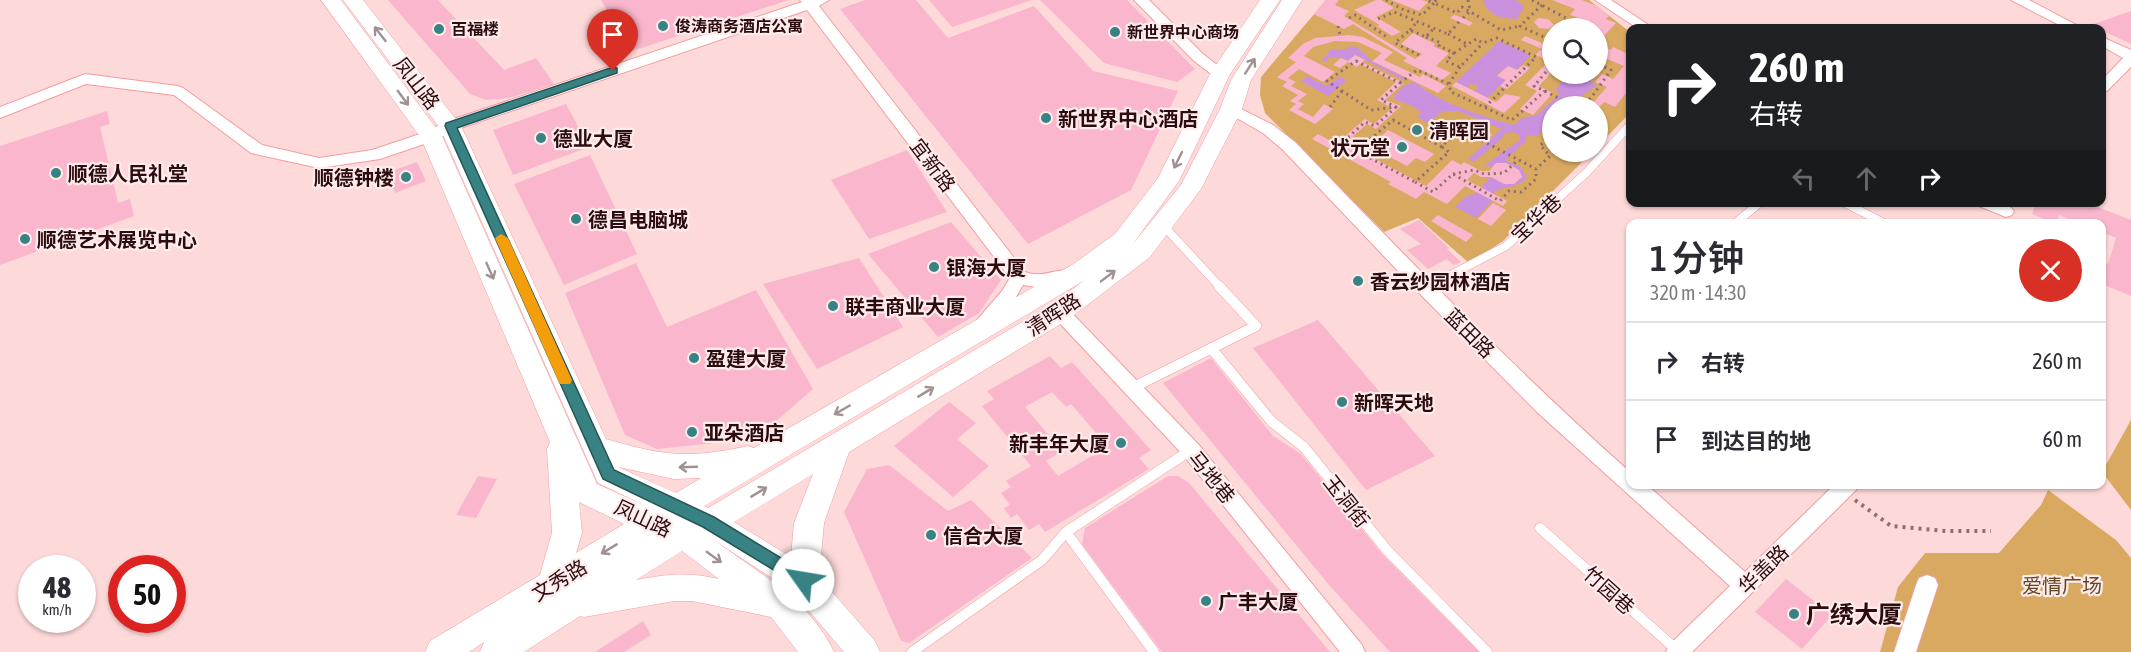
<!DOCTYPE html>
<html lang="zh">
<head>
<meta charset="utf-8">
<style>
  body { margin:0; font-family:"Asap Condensed","Noto Sans SC",sans-serif; background:#f2f2f3; color:#2b2b33; height:100vh; display:flex; flex-direction:column; font-size:22px; white-space:nowrap }
  * { box-sizing:border-box; margin:0 }
  p { font-size:20px; color:#7c7c81 }
  .icon { flex:none; width:33px; height:33px; fill:none; stroke:currentColor; stroke-width:2; stroke-linecap:round; stroke-linejoin:round }
  .map { position:relative; flex:1; overflow:hidden }
  .drawer { position:absolute; left:1626px; top:219px; width:480px; height:270px; display:flex; flex-direction:column; background:#fff; border-radius:12px; box-shadow:0 2px 4px #0004 }
  .drawer>* { flex:none }
  .banner { position:absolute; left:1626px; top:24px; width:480px; height:183px; border-radius:12px; box-shadow:0 2px 4px #0004; background:#202124; color:#fff; overflow:hidden }
  .buttons { position:absolute; left:1542px; top:18px; display:grid; gap:12px }
  .buttons a { display:grid; place-items:center; width:66px; height:66px; border-radius:50%; background:#fff; box-shadow:0 2px 4px #0004; font-size:30px }
  .speed { position:absolute; left:18px; top:555px; display:flex; gap:12px; font-size:30px; font-weight:700; text-align:center }
  .speed>* { display:grid; place-content:center; width:78px; height:78px; border-radius:50%; background:#fff; box-shadow:0 2px 4px #0004; line-height:1 }
  .speed small { font-size:15px; font-weight:400 }
  .speed .limit { border:9px solid #d22; background:#fff; color:#111 }
  .pin { position:absolute; display:grid; place-items:center; width:51px; height:51px; color:#fff; margin:-62px -26px; border-radius:50% 50% 50% 0; rotate:-45deg; box-shadow:0 0 6px #0007 }
  .pin .icon { rotate:45deg }
  .me { position:absolute; width:66px; margin:-33px; rotate:302deg; stroke-linejoin:round; filter:drop-shadow(0 0 4px #0008) }
  .turn { display:flex; align-items:center; gap:21px; height:126px; padding:0 24px; font-size:27px }
  .turn .icon { width:78px; height:78px; stroke-width:2.5 }
  .turn b { display:block; font-size:42px; line-height:51px }
  .lanes { display:flex; align-items:center; height:57px; padding:0 24px; background:#0003; justify-content:center; gap:30px; direction:ltr }
  .lanes .off { opacity:.35 }
  .round { display:grid; place-items:center; flex:none; width:63px; height:63px; border-radius:32px; background:#f2f2f3 }
  .summary { display:flex; align-items:center; justify-content:space-between; height:102px; padding:0 24px }
  h1 { font-size:36px; font-weight:600; line-height:45px }
  ul { padding:0; list-style:none }
  li { display:flex; align-items:center; gap:18px; height:78px; padding:0 24px; border-top:2px solid #e1e1e2 }
  li div { flex:1 }
  li b { display:block; font-size:22px }
  li em { font-style:normal }
  .map>svg:first-child { display:block }
</style>
</head>
<body>
<div class="map">
<svg width="2131" height="652" viewBox="0 0 2131 652">
  <rect width="100%" height="100%" fill="#fed9d9"/>
  <path fill="#d9a961" fill-rule="evenodd" d="M1326,0H1589L1630,32V113L1598,146V106H1552V152H1592L1503,241L1469,263L1418,218L1384,232L1265,113L1260,95L1261,77ZM1552,28H1598V74H1552Z
    M2131,420V510L2102,472Z
    M2048,490L2116,540L2131,558V652H1880L1898,587L1925,553H1999L2041,505Z"/>
  <path fill="#ca91df" d="M1485,0H1516L1524,7L1517,19C1501,18 1490,17 1483,1Z
    M1499,41L1531,55L1517,70L1508,66L1497,75L1506,80L1487,98L1473,91L1478,89V85L1469,84L1468,88L1456,82Z
    M1350,46L1358,48L1372,61L1405,78L1403,80L1356,55L1348,61L1341,58H1328L1327,61H1322L1331,49H1347Z
    M1558,74H1597L1591,82L1597,85L1573,102L1575,105L1552,106V127L1542,130L1538,136L1527,135L1525,142L1505,160L1521,167L1527,178C1515,189 1507,185 1494,192L1492,201L1476,218L1455,207L1467,196L1475,194L1491,177L1505,184H1514L1522,177C1517,164 1502,160 1491,167L1485,165L1520,140L1519,135L1514,132L1505,133L1503,137L1474,162L1468,159L1502,129L1458,111H1443L1428,123L1417,117L1421,114C1416,104 1402,104 1393,98L1402,87L1414,82C1420,85 1424,89 1430,93C1449,105 1492,120 1514,125L1523,117L1535,116L1559,95L1556,88L1564,81L1563,76Z
    M1307,76L1326,86L1340,77L1347,80L1328,96L1301,81Z"/>
  <path fill="#fab6cd" fill-rule="evenodd" d="M388,0H438L504,70L536,58L554,84L509,98L486,100L470,94Z
    M601,0H789L632,51Z
    M865,0H916L948,38L1034,6L1093,71L1178,91L1131,190L1028,244L840,9Z
    M929,0H1032L952,27Z
    M1040,0H1127L1195,69L1177,82L1104,63Z
    M1326,0H1339L1335,5L1349,11L1344,16L1415,59L1422,54L1401,44L1413,33L1435,44L1433,46L1449,53L1436,66L1451,73L1442,80L1403,61L1407,58L1353,24L1344,29L1314,14Z
    M1376,0H1381L1394,8L1376,17L1401,32L1392,36L1377,26L1380,25L1354,10Z
    M1391,0H1422L1428,2L1419,11Z
    M1552,0H1582L1597,6L1609,16L1606,19L1616,23L1602,38L1598,37V28H1566L1577,17L1570,15L1575,9Z
    M2131,11V44L2091,25Z
    M1454,15L1463,18L1473,23L1469,26L1450,18Z
    M1538,18L1548,19L1554,25L1549,29L1539,28L1534,22Z
    M1349,35L1363,37L1393,52L1384,60L1420,77L1423,74L1446,86L1438,93L1372,61L1382,53L1358,42L1335,41L1313,47L1304,56L1335,72L1323,82L1299,69L1288,78L1296,82L1291,86L1307,94L1298,101L1304,104L1298,109L1313,117L1324,104L1333,109L1315,124L1289,110L1296,104L1290,101L1298,95L1282,86L1287,82L1277,77L1296,62L1288,58L1303,44L1315,38Z
    M1525,36L1549,46L1552,42V53L1521,40Z
    M1598,41L1604,44L1602,46L1611,50L1613,47L1630,55V88L1615,107L1604,102L1598,109V106H1585L1588,103L1592,104L1607,87L1595,82L1602,74L1613,79L1624,66L1602,57L1598,61Z
    M1540,50L1552,55V72L1539,86L1553,93L1533,115L1520,109L1537,91L1525,85L1549,61L1536,55Z
    M1355,55L1365,60L1362,62L1404,83L1385,100L1401,106L1376,129L1367,124L1349,140L1354,143L1351,146L1426,186L1452,160L1461,165L1464,162L1481,171H1489L1496,163H1506L1519,170L1522,177L1514,184H1504L1491,177H1481L1474,173L1467,180L1507,201L1503,206L1465,186L1447,204L1424,192L1416,199L1388,184L1391,182L1312,139L1318,134L1336,144L1365,119L1374,124L1392,108L1377,100L1396,82L1360,64L1357,67L1348,62L1340,68L1333,65L1341,58L1348,61Z
    M1523,65L1530,68L1507,89L1500,86L1506,80L1497,76L1508,66L1517,70Z
    M1456,82L1496,102L1505,94L1521,97L1504,113L1452,86Z
    M566,104L589,147L513,175L493,130Z
    M107,111L110,124L100,127L118,203L130,199L134,216L0,265V146Z
    M1481,129L1489,130L1492,135L1488,139L1481,137L1477,132Z
    M1388,130L1434,154L1425,162L1416,158L1407,166L1379,151L1388,143L1379,138Z
    M907,150L947,212L869,239L831,180Z
    M590,155L637,254L564,285L514,184Z
    M417,162L426,181L395,193L386,173Z
    M2028,202H2085L2131,220V296L2102,284V262L2108,264L2116,238L2102,232V224H2081L2059,215L2056,224L2032,214L2035,206Z
    M1493,203L1506,210L1491,226L1478,219Z
    M1438,215L1473,235L1466,242L1431,221Z
    M1419,220L1449,248L1447,249L1461,262L1453,265L1447,259L1428,269L1407,250L1421,244L1400,229Z
    M951,222L1001,280L979,313L938,337L868,254Z
    M859,258L903,327L817,369L763,284Z
    M636,263L667,327L756,290L813,389L766,430L714,443L657,449L625,435L565,293Z
    M1318,320L1435,456L1366,490L1253,348Z
    M1050,356L1061,368L1072,362L1151,450L1139,458L1149,469L1045,532L1039,524L1029,530L1017,514L1011,518L1004,508L1010,505L1001,493L1011,487L1006,481L1031,466L982,406L994,399L987,391ZM1052,392L1066,407L1071,404L1096,433L1091,437L1102,450L1058,476L1046,461L1062,451L1025,407Z
    M1211,358L1273,436L1301,454L1382,554L1479,652H1390L1329,585L1163,383Z
    M949,402L976,423L957,439L989,466L953,497L894,446Z
    M889,465L948,511L971,500L1032,558L909,643L901,641L844,512L867,469Z
    M478,476L497,479L476,518L456,515Z
    M1168,476H1178L1189,483L1330,652H1162L1082,544L1085,528Z
    M1786,579L1832,615L1802,649L1755,612Z
    M643,621L651,635L624,652H595Z"/>
  <g fill="none" stroke-linecap="round" stroke-linejoin="round">
    <defs>
      <path id="lane-far1" d="M1843,202L1886,224
        M1162,224L1221,288
        M1734,224L1761,202
        M1426,288L1506,246L1587,172L1630,125"/>
      <path id="lane" d="M1425,288L1428,286
        M1211,348L1272,422L1304,447L1386,549L1487,652
        M1132,388L1256,326L1219,286
        M1540,528L1678,651
        M1066,532L1154,652
        M912,652L1042,560L1066,532L1191,450"/>
      <path id="street" d="M800,0H829L819,6L1025,272C1044,279 1057,267 1071,271L1074,276L1071,281L1042,288L1023,285C1015,299 994,335 977,330L974,325L977,320L1002,291L1010,278L807,10L455,130L436,140L380,159L319,168L251,153L174,95L86,84L0,118V107L85,74L178,86L183,88L262,145L319,158L372,150L426,132L445,122L802,2Z
        M1134,0H1149L1203,54L1225,71L1227,74L1225,77H1215L1193,60Z
        M1595,0H1611L1653,28H1637Z
        M2011,0H2029L2082,28H2065Z
        M2102,37L2131,50V67L2107,91L2102,93V80L2123,58L2102,46Z
        M1231,104L1273,125L1295,142C1404,255 1513,368 1630,472V484H1646L1745,572L1835,484H1859L1856,490L1692,652H1666L1669,645L1730,586L1538,413L1419,293L1283,150L1263,133L1226,112L1223,109L1226,106Z
        M1977,202C1990,202 2006,200 2014,211L2012,215L2006,217L1979,206Z
        M1060,305L1066,307L1198,444L1362,645L1365,652H1340L1184,456L1054,317L1051,312L1054,307Z
        M1927,575L1935,578L1938,585L1916,652H1894L1916,585L1919,578Z"/>
      <path id="secondary" d="M321,0H341L442,136L597,484L650,508L598,483L440,128L343,0H363L461,126L606,439C664,456 688,459 748,446L754,448L1072,265L1115,234L1158,178L1210,74L1260,0H1280L1230,74L1179,181L1132,245L1181,185L1220,109L1231,80L1282,0H1302L1251,80L1242,109L1201,189L1150,257L1069,319L849,452L824,523L819,577L875,641L880,652H844L792,591L712,539C755,570 812,602 834,652H798L771,617L692,601H674L584,617L580,616L524,652H480L484,642L469,652H425L430,641L540,575L552,533L547,449L550,442L421,138ZM1085,280L1051,305L708,508L704,506ZM618,467L674,479L701,478L676,493ZM813,474L794,523L791,557L734,522ZM579,502L624,524L576,553L582,533ZM682,551L719,579C688,572 668,574 636,580Z"/>
    </defs>
    <use href="#lane-far1" stroke="#f49ca0" stroke-width="9"/>
    <use href="#lane" stroke="#f49ca0" stroke-width="11"/>
    <use href="#street" stroke="#f49ca0" stroke-width="2"/>
    <use href="#secondary" stroke="#f49ca0" stroke-width="1"/>
    <path stroke="#906e70" stroke-width="3" stroke-dasharray="2 4" stroke-linecap="butt" d="M1386,0L1404,10L1422,15L1434,3L1426,0
      M1436,0L1434,3L1457,13L1462,7L1501,30L1520,26
      M1468,0L1470,10
      M1532,0L1568,19L1558,28
      M1542,5L1520,26L1548,39L1552,34
      M1349,18L1355,15L1387,37
      M1463,18L1470,11
      M1378,19L1394,12L1448,34L1459,22
      M1338,26L1340,35
      M1410,30L1418,21
      M1448,34L1467,44
      M1426,37L1441,43L1439,46L1454,53L1446,61L1460,67L1483,43
      M1454,53L1476,39L1483,43L1497,38L1536,57L1485,107
      M1419,55L1395,43L1410,30L1426,37L1434,28
      M1356,61L1400,83L1381,100L1396,107L1371,110L1327,81Z
      M1460,67L1449,84L1451,92L1512,120L1545,91L1534,86L1552,65
      M1400,83L1417,70L1449,84
      M1545,91L1573,106
      M1579,106L1591,98L1611,70L1598,64
      M1330,107L1342,91
      M1396,107L1375,126L1365,122L1342,143L1415,182
      M1442,147L1449,152L1415,182L1433,192L1453,174L1500,201L1509,191L1521,192L1536,179V169
      M1356,151L1393,120L1442,147L1458,128L1536,169L1550,156L1540,145L1545,142L1552,143
      M1453,174L1474,170L1484,174L1504,173L1518,160"/>
    <path stroke="#906e70" stroke-width="4" stroke-dasharray="3 5" stroke-linecap="butt" d="M1855,500L1891,526L1946,531H1991"/>
    <use href="#lane-far1" stroke="#fff" stroke-width="8"/>
    <use href="#lane" stroke="#fff" stroke-width="10"/>
    <use href="#street" fill="#fff" fill-rule="evenodd"/>
    <use href="#secondary" fill="#fff" fill-rule="evenodd"/>
  </g>
  <defs><path id="oneway-shaft" d="M-6 0H5M1.5-3L5.5 0L1.5 3" fill="none" stroke-width="1.6" stroke-linecap="round" stroke-linejoin="round" transform="scale(1.5)"/></defs>
  <g stroke="#a09293">
    <use href="#oneway-shaft" transform="translate(380 34) rotate(-128)"/>
    <use href="#oneway-shaft" transform="translate(1250 66) rotate(-57)"/>
    <use href="#oneway-shaft" transform="translate(403 98) rotate(54)"/>
    <use href="#oneway-shaft" transform="translate(1178 160) rotate(116)"/>
    <use href="#oneway-shaft" transform="translate(490 271) rotate(66)"/>
    <use href="#oneway-shaft" transform="translate(1108 276) rotate(-37)"/>
    <use href="#oneway-shaft" transform="translate(926 392) rotate(-31)"/>
    <use href="#oneway-shaft" transform="translate(842 410) rotate(150)"/>
    <use href="#oneway-shaft" transform="translate(688 467) rotate(178)"/>
    <use href="#oneway-shaft" transform="translate(759 492) rotate(-31)"/>
    <use href="#oneway-shaft" transform="translate(609 549) rotate(149)"/>
    <use href="#oneway-shaft" transform="translate(714 557) rotate(36)"/>
  </g>
  <path fill="#398283" stroke="#255455" stroke-width="1.5" d="M613,67L617,68V73L457,128L614,470L714,517L809,575L811,580L809,586L803,588L703,527L603,479L445,126L446,123Z"/>
  <path fill="#f59e0b" d="M501,234L508,238L572,380L570,384H560L558,380L495,238Z"/>
  <g fill="#398283" stroke="#feebeb" stroke-width="2">
    <circle cx="663" cy="26" r="6"/>
    <circle cx="439" cy="29" r="6"/>
    <circle cx="1115" cy="32" r="6"/>
    <circle cx="1046" cy="118" r="6"/>
    <circle cx="1417" cy="130" r="6"/>
    <circle cx="541" cy="138" r="6"/>
    <circle cx="1402" cy="147" r="6"/>
    <circle cx="56" cy="173" r="6"/>
    <circle cx="406" cy="177" r="6"/>
    <circle cx="576" cy="219" r="6"/>
    <circle cx="25" cy="239" r="6"/>
    <circle cx="934" cy="267" r="6"/>
    <circle cx="1358" cy="281" r="6"/>
    <circle cx="833" cy="306" r="6"/>
    <circle cx="694" cy="358" r="6"/>
    <circle cx="1342" cy="402" r="6"/>
    <circle cx="692" cy="432" r="6"/>
    <circle cx="1121" cy="443" r="6"/>
    <circle cx="931" cy="535" r="6"/>
    <circle cx="1206" cy="601" r="6"/>
    <circle cx="1794" cy="614" r="6"/>
  </g>
  <g text-anchor="middle" dominant-baseline="central" stroke-width="4.5" stroke-linejoin="round" paint-order="stroke">
    <g font-size="16" font-weight="bold" fill="#2c0c0f" stroke="#feebeb" text-anchor="start">
      <text x="675" y="26">俊涛商务酒店公寓</text>
      <text x="451" y="29">百福楼</text>
      <text x="1127" y="32">新世界中心商场</text>
    </g>
    <g font-size="20" fill="#2c0c0f" stroke="#feebeb">
      <text transform="translate(417 83) rotate(52)">凤山路</text>
      <text transform="translate(933 165) rotate(53)">宜新路</text>
      <text transform="translate(1536 218) rotate(-43)">宝华巷</text>
      <text transform="translate(1053 314) rotate(-33)">清晖路</text>
      <text transform="translate(1470 333) rotate(45)">蓝田路</text>
      <text transform="translate(1212 477) rotate(51)">马地巷</text>
      <text transform="translate(1347 501) rotate(52)">玉洞街</text>
      <text transform="translate(643 518) rotate(25)">凤山路</text>
      <text transform="translate(1763 569) rotate(-44)">华盖路</text>
      <text transform="translate(559 580) rotate(-31)">文秀路</text>
      <text transform="translate(1609 590) rotate(42)">竹园巷</text>
    </g>
    <g font-size="20" font-weight="bold" fill="#2c0c0f" stroke="#feebeb" text-anchor="start">
      <text x="1058" y="118">新世界中心酒店</text>
      <text x="1429" y="130">清晖园</text>
      <text x="553" y="138">德业大厦</text>
      <text x="1390" y="147" text-anchor="end">状元堂</text>
      <text x="68" y="173">顺德人民礼堂</text>
      <text x="394" y="177" text-anchor="end">顺德钟楼</text>
      <text x="588" y="219">德昌电脑城</text>
      <text x="37" y="239">顺德艺术展览中心</text>
      <text x="946" y="267">银海大厦</text>
      <text x="1370" y="281">香云纱园林酒店</text>
      <text x="845" y="306">联丰商业大厦</text>
      <text x="706" y="358">盈建大厦</text>
      <text x="1354" y="402">新晖天地</text>
      <text x="704" y="432">亚朵酒店</text>
      <text x="1109" y="443" text-anchor="end">新丰年大厦</text>
      <text x="943" y="535">信合大厦</text>
      <text x="1218" y="601">广丰大厦</text>
    </g>
    <g font-size="20" fill="#614924" stroke="#feebeb">
      <text x="2062" y="585">爱情广场</text>
    </g>
    <g font-size="24" font-weight="bold" fill="#2c0c0f" stroke="#feebeb" text-anchor="start">
      <text x="1806" y="614">广绣大厦</text>
    </g>
  </g>
</svg>
<div class="buttons">
<a><svg class="icon" aria-label="search" viewBox="0 0 24 24"><circle cx="10" cy="10" r="6"/><path d="M15 15l6 6"/></svg></a>
<a><svg class="icon" aria-label="layers" viewBox="0 0 24 24"><path d="M12 4l9 5-9 5-9-5zM3 14l9 5 9-5"/></svg></a>
</div>
<div class="speed"><div>48<small>km/h</small></div><div class="limit">50</div></div>
<div class="pin" style="left:613px;top:71px;background:#d93025"><svg class="icon" aria-label="arrive" viewBox="0 0 24 24"><path d="M6 21V4h12l-3 4 3 4H6"/></svg></div>
<svg class="me" style="left:803px;top:580px" viewBox="-20 -20 40 40"><circle r="19" fill="#fff"/><path d="M0-13L10 11 0 6-10 11z" fill="#398283"/></svg>
<div class="banner">
<div class="turn"><svg class="icon" aria-label="right" viewBox="0 0 24 24"><path d="M7 20v-9h11M14 6l5 5-5 5"/></svg><div><b>260 m</b>右转</div></div>
<div class="lanes"><svg class="icon off" aria-label="left" viewBox="0 0 24 24"><path d="M17 20v-9H6M10 6l-5 5 5 5"/></svg><svg class="icon off" aria-label="ahead" viewBox="0 0 24 24"><path d="M12 20V5M6 11l6-6 6 6"/></svg><svg class="icon" aria-label="right" viewBox="0 0 24 24"><path d="M7 20v-9h11M14 6l5 5-5 5"/></svg></div>
</div>
<section class="drawer">
<div class="summary"><div><h1>1 分钟</h1><p>320 m · 14:30</p></div><a class="round" style="background:#d93025;color:#fff"><svg class="icon" aria-label="close" viewBox="0 0 24 24"><path d="M6 6l12 12M18 6L6 18"/></svg></a></div>
<ul>
<li><svg class="icon" aria-label="right" viewBox="0 0 24 24"><path d="M7 20v-9h11M14 6l5 5-5 5"/></svg><div><b>右转</b></div><em>260 m</em></li>
<li><svg class="icon" aria-label="arrive" viewBox="0 0 24 24"><path d="M6 21V4h12l-3 4 3 4H6"/></svg><div><b>到达目的地</b></div><em>60 m</em></li>
</ul>
</section>
</div>
</body>
</html>
